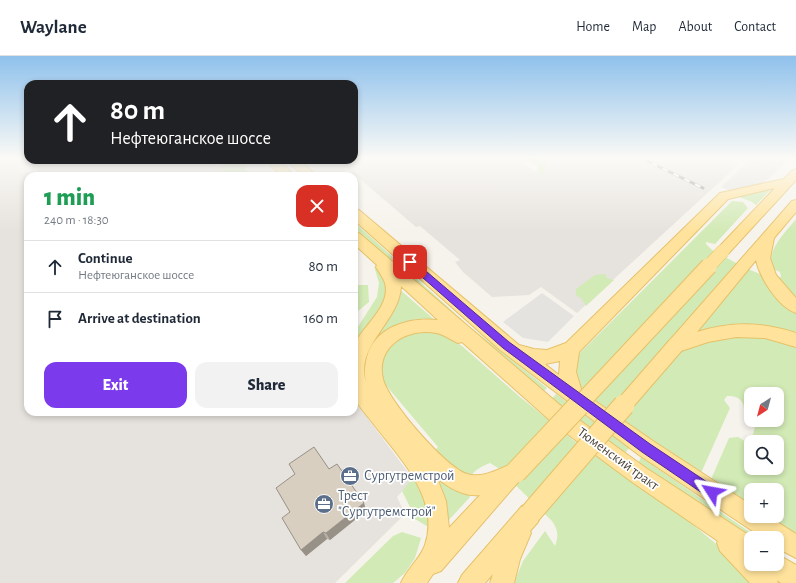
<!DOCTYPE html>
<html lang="en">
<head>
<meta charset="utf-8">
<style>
  body { margin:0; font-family:"Alegreya Sans",sans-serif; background:#f2f2f3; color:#1f2937; height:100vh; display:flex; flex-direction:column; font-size:15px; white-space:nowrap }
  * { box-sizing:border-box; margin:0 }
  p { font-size:13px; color:#747a83 }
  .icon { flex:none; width:22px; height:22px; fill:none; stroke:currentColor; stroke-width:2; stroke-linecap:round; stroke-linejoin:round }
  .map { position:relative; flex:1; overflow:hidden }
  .panel { position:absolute; left:24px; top:116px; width:334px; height:244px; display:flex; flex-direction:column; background:#fff; border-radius:12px; box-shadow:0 2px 6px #0003 }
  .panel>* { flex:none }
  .guide { position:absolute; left:24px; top:24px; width:334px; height:84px; border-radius:12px; box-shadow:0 2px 6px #0003; background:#202124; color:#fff; overflow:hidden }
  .needle { width:26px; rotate:216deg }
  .buttons { position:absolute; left:744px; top:331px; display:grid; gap:8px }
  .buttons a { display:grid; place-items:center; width:40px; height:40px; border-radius:8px; background:#fff; box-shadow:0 2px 6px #0003; font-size:20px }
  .pin { position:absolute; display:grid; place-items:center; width:34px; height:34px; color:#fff; margin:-17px; border-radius:8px; box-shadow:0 2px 6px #0006 }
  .me { position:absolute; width:44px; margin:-22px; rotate:304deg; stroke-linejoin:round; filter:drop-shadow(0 0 3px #0008) }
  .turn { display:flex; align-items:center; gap:14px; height:84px; padding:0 20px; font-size:18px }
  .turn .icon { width:52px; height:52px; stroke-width:2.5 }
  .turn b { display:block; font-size:28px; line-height:34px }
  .round { display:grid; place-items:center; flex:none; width:42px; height:42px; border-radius:12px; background:#f2f2f3 }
  .overview { display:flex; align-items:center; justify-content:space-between; height:68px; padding:0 20px }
  h1 { font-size:24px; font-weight:800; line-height:30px; color:#1e9e55 }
  .primary-button { display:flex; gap:8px; margin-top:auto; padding:8px 20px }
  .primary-button a { flex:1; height:46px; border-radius:12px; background:#7c3aed; color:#fff; font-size:16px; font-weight:800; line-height:46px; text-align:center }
  .primary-button a+a { background:#f2f2f3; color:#1f2937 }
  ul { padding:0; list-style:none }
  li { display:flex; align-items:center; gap:12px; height:52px; padding:0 20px; border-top:1px solid #e0e1e3 }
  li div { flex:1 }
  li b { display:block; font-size:15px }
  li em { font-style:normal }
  header { display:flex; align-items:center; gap:24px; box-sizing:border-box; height:56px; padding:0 20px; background:#fff; border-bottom:1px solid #e0e1e3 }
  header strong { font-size:19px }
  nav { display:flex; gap:22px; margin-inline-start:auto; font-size:14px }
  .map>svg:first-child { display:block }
</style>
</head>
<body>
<header>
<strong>Waylane</strong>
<nav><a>Home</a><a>Map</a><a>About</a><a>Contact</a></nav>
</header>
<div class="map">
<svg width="796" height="527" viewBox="0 0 796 527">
  <rect width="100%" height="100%" fill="#f6f3ec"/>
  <path fill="#e6e2dd" d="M0,102H28V104H209L214,111L218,110L228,120H28V356H354V344L413,423L397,441L405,458L335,527H0Z
    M354,102H513L535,115L557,102H722L738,109L577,257L541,231L529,239L492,241L463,216L455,206L460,204L420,170L416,171L338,104H354Z"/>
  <path fill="#d2eab5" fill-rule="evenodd" d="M526,102H538L547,105L545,110V116L540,118L537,110Z
    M238,104L247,105L243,107L248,110L245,113L252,120H228L219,111Z
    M772,132L756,149L752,146L737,140Z
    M732,145L743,146L748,152L715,188L706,186V188L712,194C728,202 764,225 781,221L780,216L771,212C768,192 784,178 796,163V478L761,460H777V434H751V454L712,428V421L729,382L738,381L750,388L757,364H777V338H751V360L744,356C745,345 738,339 727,340L724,344L730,352L701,417L608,357L579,333L574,306L579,298ZM751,386H777V412H751Z
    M354,166L469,270L547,332L543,336L407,219L354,171Z
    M374,210L383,219L388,235L383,247L354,293V277L377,241L379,227Z
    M605,218L607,222L614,224L586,250L581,242L576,239V233L595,219Z
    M358,229H368L369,246L357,256L354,253V231Z
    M397,231L437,266L388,276L371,338L362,317L364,295Z
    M416,275L439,277L450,282L462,290L520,341L573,384L692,468L721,492L755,527H514L523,505L545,475L555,490C559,479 558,474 552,465L498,412L490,407C475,413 470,418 465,432L470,441L448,465L430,472L410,460L413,457L402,435L438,391L384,327C378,311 381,294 396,283C401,279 410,277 416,275Z
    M556,338L629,392L624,399L551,344Z
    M641,401L751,477L758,482H751L638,408Z
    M402,476L421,482L415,502L405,517L393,527H345L393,480Z"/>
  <path fill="#e5e3e0" d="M752,102H773L785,107L764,127L729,134L721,131Z
    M542,237L574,260L548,286L523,282L503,266Z"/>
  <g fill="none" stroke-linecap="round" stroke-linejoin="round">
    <defs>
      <path id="major" d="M265,104H278L295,120H282Z
        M286,104H299L317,120H304Z
        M796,113V124L728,198L723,200L718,198L716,195L718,192L775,132L728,143L579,296L576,316L582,336L653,385L751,449V460H768L796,478V502L777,492V482H763L639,399L500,294L354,164V153L359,154L519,289L534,293L547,294L566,287L720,137L784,123L792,115ZM560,305L559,319L545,308Z
        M796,144V156L774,182L770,202L776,219L796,242V257C778,251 760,222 756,204L697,276C732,265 762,266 796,277V291L765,282L736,281L708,286L678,296L670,294L668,289L670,284L792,145Z
        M354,175L359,177L568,356L646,412L753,482H751V508H777V498L796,509V527H781L777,524L778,527H750L720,495L717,487L718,485L632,426L554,368L462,286L458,287C451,284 443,278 436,277C407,271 375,291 383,323C388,345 446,412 467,418C483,423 501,412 516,406L523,409L526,416L523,423L520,424L441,515L433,518L427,527H401C407,513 420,503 425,489C441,442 398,400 372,366C367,359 356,348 354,339C353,332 352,297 354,290C355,285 360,279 363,275C373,262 390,245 385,227C383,221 379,216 376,211L377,209L354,188ZM401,230L438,264C410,261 375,270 367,301C365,309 364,318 366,326C354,290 400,265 401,230ZM437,422C449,432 464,441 480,439L449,472L446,445Z
        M530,447L538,450L541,458L538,466L530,475L531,477L520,503L514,527H490L493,518L485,527H458L462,519L522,450Z"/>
    </defs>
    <use href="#major" stroke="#e6c16a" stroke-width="2"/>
    <use href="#major" fill="#ffe39c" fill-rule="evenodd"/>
    <defs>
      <path id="rail" d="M641,102L703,132"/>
    </defs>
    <use href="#rail" stroke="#9a9a9a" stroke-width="3"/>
    <use href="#rail" stroke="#fff" stroke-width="2" stroke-dasharray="6" stroke-linecap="butt"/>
    <defs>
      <path id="major-bridge-far2" d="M708,211L723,195"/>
      <path id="major-bridge-far1" d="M578,350L709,210
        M623,350L676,289"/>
      <path id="major-bridge" d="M516,416L579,349
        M530,458L624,349"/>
    </defs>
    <use href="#major-bridge-far2" stroke="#e6c16a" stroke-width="14" stroke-linecap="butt"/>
    <use href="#major-bridge-far1" stroke="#e6c16a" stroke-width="18" stroke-linecap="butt"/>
    <use href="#major-bridge" stroke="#e6c16a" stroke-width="23" stroke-linecap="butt"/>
    <use href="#major-bridge-far2" stroke="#ffe39c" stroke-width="13"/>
    <use href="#major-bridge-far1" stroke="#ffe39c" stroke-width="16"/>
    <use href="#major-bridge" stroke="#ffe39c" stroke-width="21"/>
  </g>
  <path fill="#bab2a6" d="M329,413L364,447L366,455L330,484L327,483L306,500L301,494L290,456Z"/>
  <path fill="#979187" d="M364,447L366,455L330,484L326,477Z
    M323,476L327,483L306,500L301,494Z"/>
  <path fill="#d8cfc1" stroke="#979187" d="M314,391L329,413L337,408L364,447L326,477L323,476L301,494L282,462L290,456L276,432L295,418L289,408Z"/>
  <linearGradient id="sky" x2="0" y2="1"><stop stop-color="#8fc1ec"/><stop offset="0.58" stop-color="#fbfaf6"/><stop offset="1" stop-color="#fbfaf6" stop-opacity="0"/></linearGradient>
  <rect width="796" height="176" fill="url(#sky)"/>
  <path fill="#7c3aed" stroke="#51269a" d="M410,203L413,204L509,286L650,388L716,432L718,436L716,441L712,442L708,441L642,396L503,292L407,208V204Z"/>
  <defs>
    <symbol id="office-disc" viewBox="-11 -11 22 22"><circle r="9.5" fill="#5c6f8a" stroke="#fff"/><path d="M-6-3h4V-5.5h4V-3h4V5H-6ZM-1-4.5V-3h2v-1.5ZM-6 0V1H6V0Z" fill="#fff"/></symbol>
  </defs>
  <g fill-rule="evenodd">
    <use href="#office-disc" x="339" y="409" width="22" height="22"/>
    <use href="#office-disc" x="313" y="437" width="22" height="22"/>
  </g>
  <g text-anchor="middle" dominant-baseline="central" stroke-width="3.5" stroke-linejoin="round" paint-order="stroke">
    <g font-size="14" fill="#4b4439" stroke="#fff">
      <text transform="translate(618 403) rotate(36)">Тюменский тракт</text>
    </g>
    <g font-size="14" fill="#4e5e75" stroke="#fff" text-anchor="start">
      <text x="364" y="420">Сургутремстрой</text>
      <text x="338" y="440">Трест<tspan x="338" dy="16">"Сургутремстрой"</tspan></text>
    </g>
  </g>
</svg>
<div class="buttons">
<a><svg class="needle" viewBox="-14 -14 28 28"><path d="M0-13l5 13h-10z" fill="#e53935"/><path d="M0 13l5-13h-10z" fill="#747a83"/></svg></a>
<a><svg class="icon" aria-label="search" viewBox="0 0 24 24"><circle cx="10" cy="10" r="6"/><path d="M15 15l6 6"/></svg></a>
<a>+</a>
<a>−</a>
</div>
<div class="pin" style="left:410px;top:206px;background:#d93025"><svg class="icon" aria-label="arrive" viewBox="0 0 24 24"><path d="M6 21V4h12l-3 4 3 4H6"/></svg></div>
<svg class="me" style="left:712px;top:436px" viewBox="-20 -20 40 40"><path d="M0-17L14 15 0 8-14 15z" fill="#7c3aed" stroke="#fff" stroke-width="4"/></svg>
<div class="guide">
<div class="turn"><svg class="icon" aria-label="ahead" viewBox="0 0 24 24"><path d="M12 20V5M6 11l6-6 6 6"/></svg><div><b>80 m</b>Нефтеюганское шоссе</div></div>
</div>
<section class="panel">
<div class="overview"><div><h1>1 min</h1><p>240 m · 18:30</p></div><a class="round" style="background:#d93025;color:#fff"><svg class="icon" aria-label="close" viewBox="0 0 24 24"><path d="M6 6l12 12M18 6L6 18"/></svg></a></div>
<ul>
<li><svg class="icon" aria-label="ahead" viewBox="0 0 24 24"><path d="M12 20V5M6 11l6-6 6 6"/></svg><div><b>Continue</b><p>Нефтеюганское шоссе</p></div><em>80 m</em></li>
<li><svg class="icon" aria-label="arrive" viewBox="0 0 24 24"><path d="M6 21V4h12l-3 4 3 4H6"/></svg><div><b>Arrive at destination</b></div><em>160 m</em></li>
</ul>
<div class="primary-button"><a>Exit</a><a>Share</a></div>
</section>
</div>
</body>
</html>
